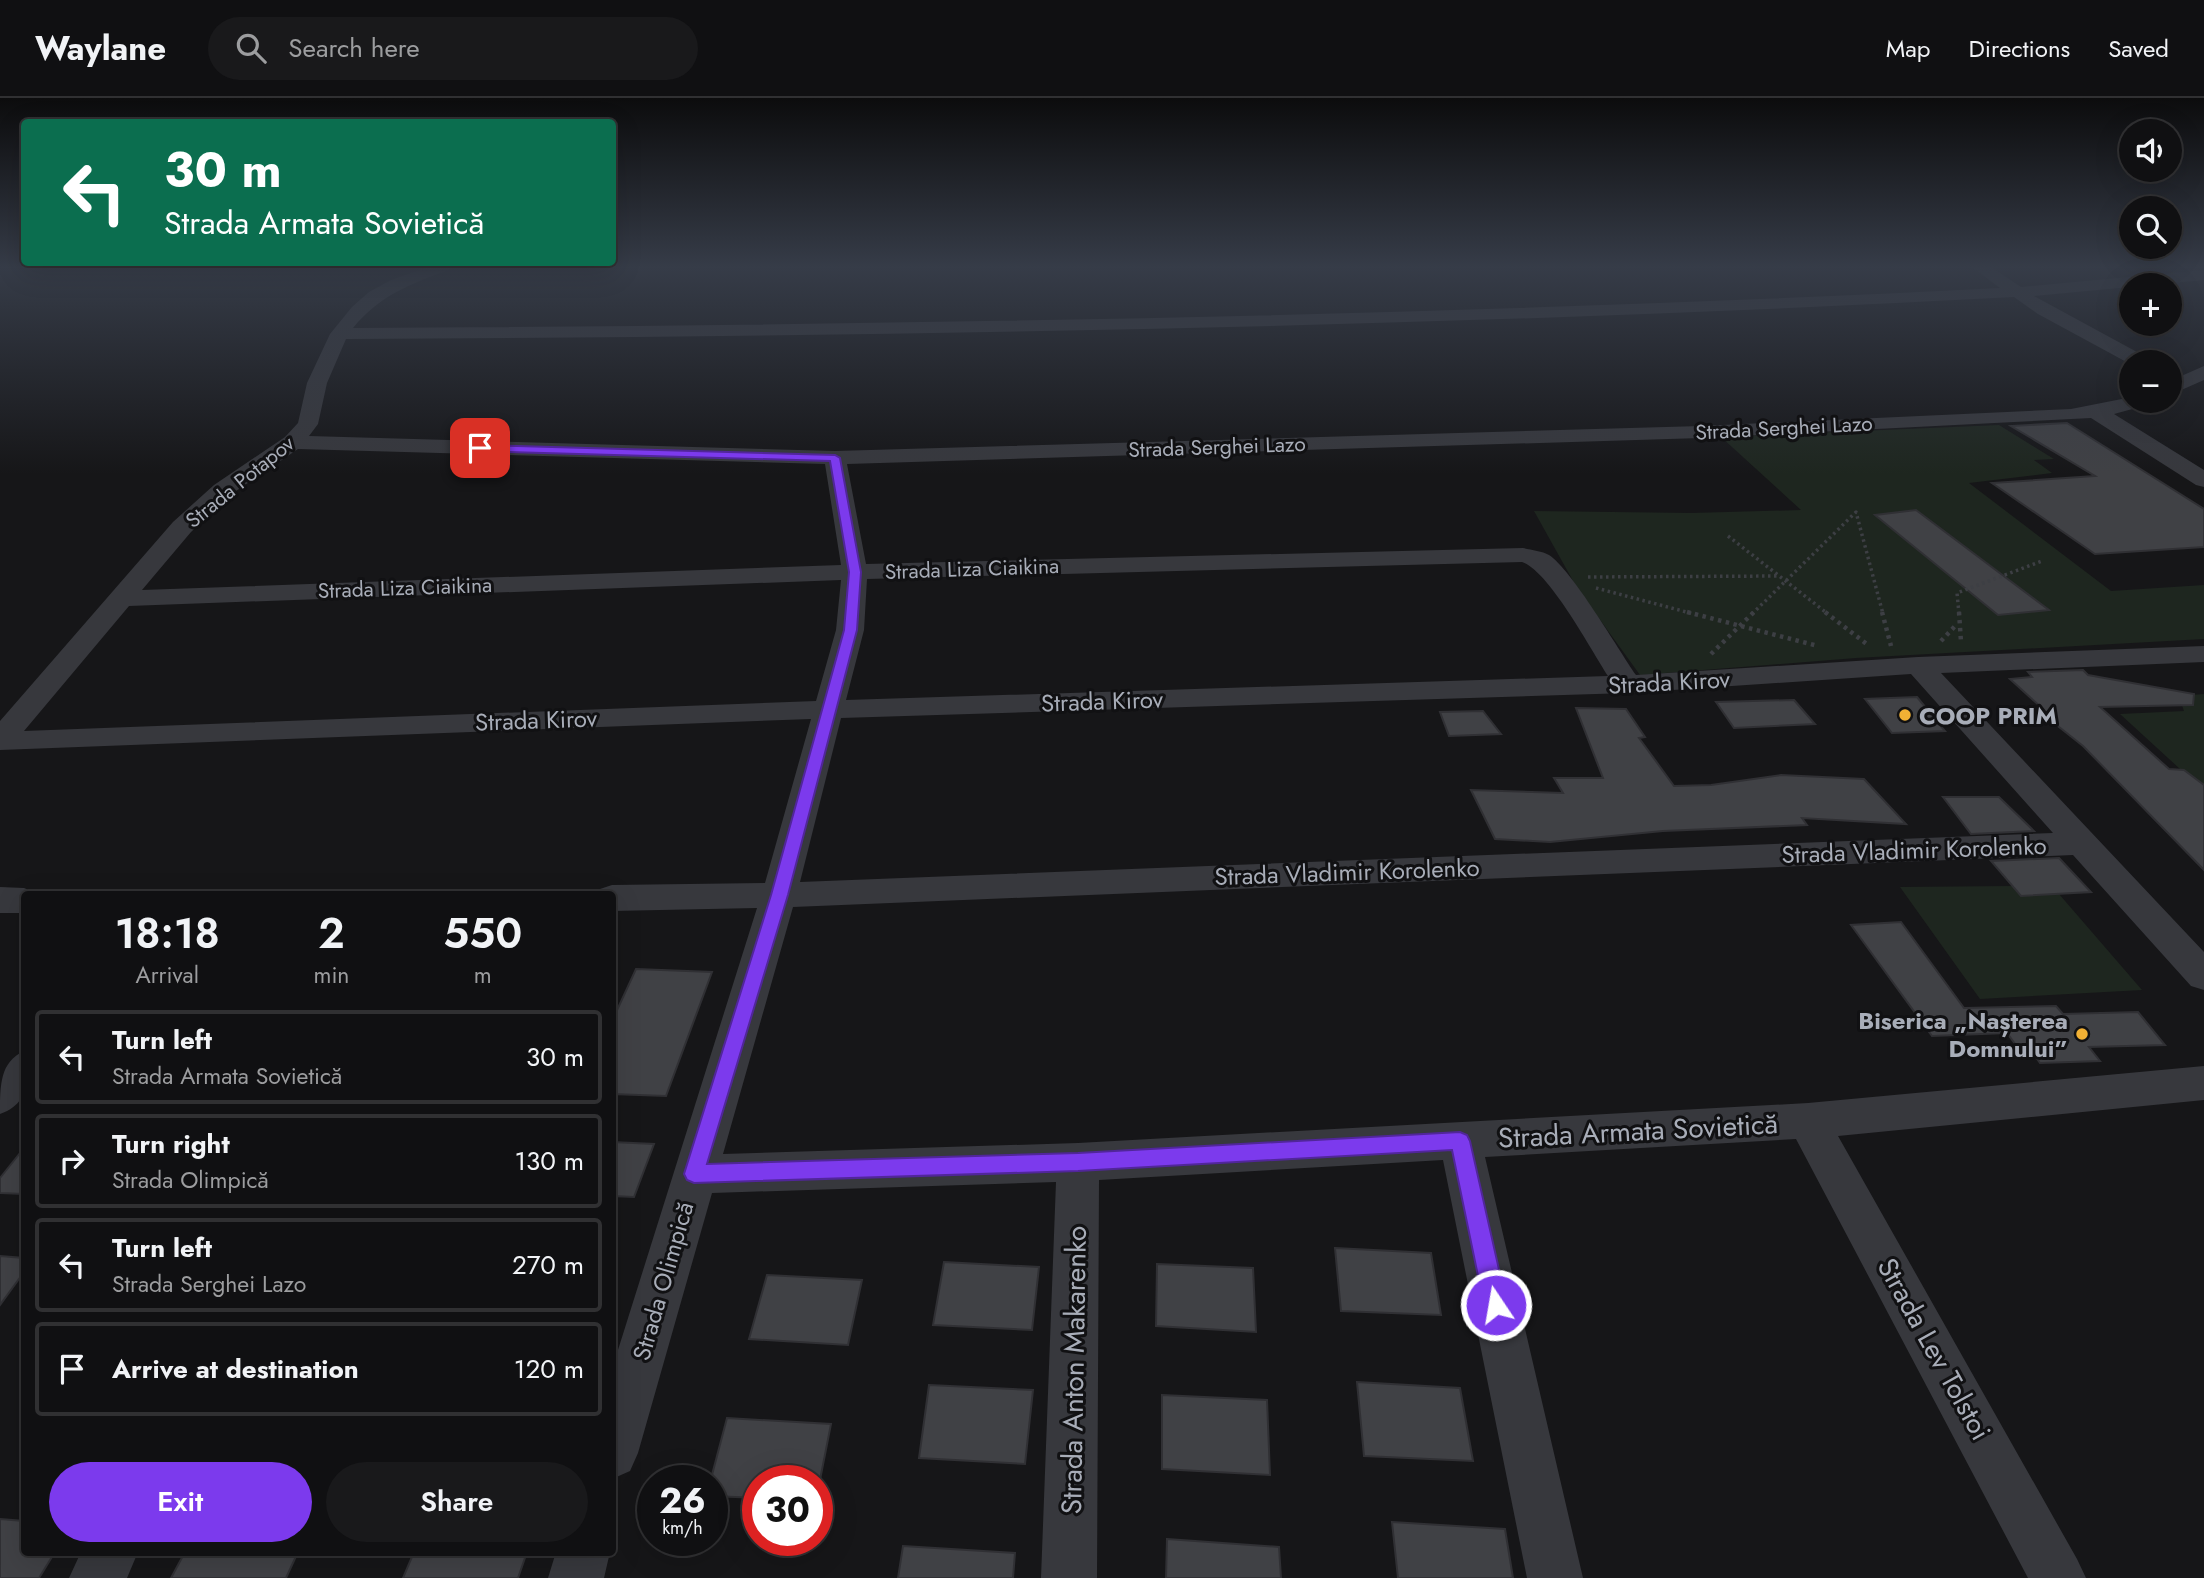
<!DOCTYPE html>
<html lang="en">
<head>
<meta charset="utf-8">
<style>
  body { margin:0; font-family:Jost,sans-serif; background:#19191b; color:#f1f3f6; height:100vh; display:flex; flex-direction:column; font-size:26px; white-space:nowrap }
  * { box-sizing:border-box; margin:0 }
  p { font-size:23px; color:#9c9d9f }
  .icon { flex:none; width:38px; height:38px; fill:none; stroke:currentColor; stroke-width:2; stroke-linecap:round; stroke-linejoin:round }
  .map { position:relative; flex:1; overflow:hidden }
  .panel { position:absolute; left:21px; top:793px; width:595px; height:665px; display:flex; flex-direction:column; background:#101012; border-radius:7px; box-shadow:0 7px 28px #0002,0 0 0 2px #303032 }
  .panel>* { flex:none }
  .guide { position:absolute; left:21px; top:21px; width:595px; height:147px; border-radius:7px; box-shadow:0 7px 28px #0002,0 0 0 2px #303032; background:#0b6e4f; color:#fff; overflow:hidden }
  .tools { position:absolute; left:2119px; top:21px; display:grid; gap:14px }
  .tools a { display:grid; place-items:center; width:63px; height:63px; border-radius:50%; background:#101012; box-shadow:0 7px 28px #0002,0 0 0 2px #303032; font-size:35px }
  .speed { position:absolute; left:637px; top:1367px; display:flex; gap:14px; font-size:35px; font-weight:700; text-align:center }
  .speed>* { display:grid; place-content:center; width:91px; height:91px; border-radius:50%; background:#101012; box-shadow:0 7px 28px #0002,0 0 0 2px #303032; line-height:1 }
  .speed small { font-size:18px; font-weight:400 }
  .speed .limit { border:10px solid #d22; background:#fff; color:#111 }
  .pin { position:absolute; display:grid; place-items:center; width:60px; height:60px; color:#fff; margin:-30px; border-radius:14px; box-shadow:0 4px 10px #0006 }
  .me { position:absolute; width:77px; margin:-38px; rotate:348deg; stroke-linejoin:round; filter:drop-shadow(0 0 5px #0008) }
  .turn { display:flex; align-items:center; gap:24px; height:147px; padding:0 28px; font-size:32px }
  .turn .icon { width:91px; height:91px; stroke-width:2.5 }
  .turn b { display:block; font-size:49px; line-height:60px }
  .eta { display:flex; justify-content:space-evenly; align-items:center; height:119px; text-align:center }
  .eta b { font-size:42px; font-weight:600; line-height:49px }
  .primary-button { display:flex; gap:14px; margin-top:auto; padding:14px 28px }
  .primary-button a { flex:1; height:80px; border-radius:42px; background:#7c3aed; color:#fff; font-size:28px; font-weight:600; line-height:80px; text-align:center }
  .primary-button a+a { background:#19191b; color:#f1f3f6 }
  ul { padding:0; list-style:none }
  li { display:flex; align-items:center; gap:21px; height:94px; margin:0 14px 10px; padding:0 14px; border:4px solid #303032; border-radius:7px }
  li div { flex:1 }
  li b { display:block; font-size:26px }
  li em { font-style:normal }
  header { display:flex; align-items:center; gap:42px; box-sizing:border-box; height:98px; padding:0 35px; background:#101012; border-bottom:2px solid #303032 }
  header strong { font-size:33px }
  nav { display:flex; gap:38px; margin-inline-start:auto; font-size:24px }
  .search { width:490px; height:63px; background:#19191b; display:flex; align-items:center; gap:18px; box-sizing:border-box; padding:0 24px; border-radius:38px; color:#9c9d9f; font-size:26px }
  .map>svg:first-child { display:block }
</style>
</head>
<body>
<header>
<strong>Waylane</strong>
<div class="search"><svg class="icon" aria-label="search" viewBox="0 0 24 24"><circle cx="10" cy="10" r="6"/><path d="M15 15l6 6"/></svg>Search here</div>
<nav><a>Map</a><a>Directions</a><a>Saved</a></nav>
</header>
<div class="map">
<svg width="2204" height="1480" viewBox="0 0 2204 1480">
  <rect width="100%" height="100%" fill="#161618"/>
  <path fill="#1e261f" d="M1999,327L2054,361L2034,362L2052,375L1969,385L2111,493L2204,487V541L1856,560L1640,577L1577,490L1534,413L1691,415L1801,412L1721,339Z
    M2204,596V693L2120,616L2184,613L2179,598Z
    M2012,788L2021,798L2059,796L2142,892L1980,901L1900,789Z"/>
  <path fill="#404145" stroke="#303034" stroke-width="2" d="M2067,325L2204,411V449L2095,456L1992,385L2095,378L2011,328Z
    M1916,412L2049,512L1998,517L1875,417Z
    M2083,572L2088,577L2194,596L2193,607L2100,609L2169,671L2184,672L2204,687V772L2083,648L2049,621H2054L2010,581L2032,579L2028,574Z
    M1917,599L1945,633L1892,635L1865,601Z
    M1794,602L1815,626L1734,630L1716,604Z
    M1576,610L1626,611L1645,639L1639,640L1674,688L1711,687L1781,677L1864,681L1906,726L1802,720L1807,727L1663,733L1550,744L1495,741L1471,692L1563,695L1554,680H1603Z
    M1483,613L1501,636L1449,638L1440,614Z
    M1943,699H1999L2034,733L1971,736Z
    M2059,760L2091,794L2021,798L1991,763Z
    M1901,824L1964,910L2056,908L2063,916L2138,914L2165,947L2089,949L2100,963L2040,965L2033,955L2021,954L2007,935L1932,938L1851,827Z
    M636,871L712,874L666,998L612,996V923Z
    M612,1044L654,1046L634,1099L612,1098Z
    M24,1050V1096L0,1095V1080Z
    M1335,1150L1431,1155L1441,1217L1341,1213Z
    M0,1158L24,1160V1174L0,1207Z
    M944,1164L1039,1169L1032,1232L933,1227Z
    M1157,1166L1253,1170L1256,1234L1156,1228Z
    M767,1177L862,1182L848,1247L749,1241Z
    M1357,1284L1460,1290L1473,1363L1364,1358Z
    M929,1287L1033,1292L1025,1366L919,1360Z
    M1162,1297L1267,1302L1270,1377L1162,1371Z
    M727,1320L831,1326L820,1382H758V1400L712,1398V1377Z
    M0,1421L24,1423V1454H55L39,1480H0Z
    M1392,1424L1505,1431L1513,1480H1398Z
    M1167,1441L1279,1449L1281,1480H1166Z
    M903,1448L1015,1455L1013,1480H898Z
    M185,1454H298L286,1480H171Z
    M414,1454H527L518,1480H403Z"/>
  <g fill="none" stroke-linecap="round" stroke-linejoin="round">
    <path stroke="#3d3f44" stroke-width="3.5" stroke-dasharray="2.5 3.5" stroke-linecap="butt" d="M1728,438L1828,516
      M1588,479L1780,478
      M1596,490L1694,516
      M1752,516L1856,414L1883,516
      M1959,516L1957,495L2042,463"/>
    <path stroke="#3d3f44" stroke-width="4.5" stroke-dasharray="3.5 4.5" stroke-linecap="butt" d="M1687,514L1818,548
      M1825,514L1868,547
      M1882,514L1891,548
      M1959,514L1961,544
      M1941,543L1957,526
      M1711,556L1754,514"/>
    <path fill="#37383d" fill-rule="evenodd" d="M428,169H450L448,172C409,187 380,197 353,230C902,227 1452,218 2000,190L1972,169H1991L2021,189L2204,172V182L2034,198L2148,260L2151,264H2132V267L2038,216L2014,199C1458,229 902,238 346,241L327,285L318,326L309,338L835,353L1701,328L2071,311L2132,299V303H2150L2147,307L2114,316L2204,372V389L2196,387L2091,320L1701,340L847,366L866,466L1523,450C1531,452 1542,453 1549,457C1572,472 1618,551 1636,577L1918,559L2204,548V564L1941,575L2204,854V892L2191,888L2073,757L793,809L723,1056L1078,1045L1808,1005L2204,968V1002L1838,1038L2077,1461L2086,1480H2028L1796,1041L1485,1059L1583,1480H1527L1443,1062L1099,1082L1097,1480H1041L1056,1084L712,1095L638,1355L630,1373L612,1381V1271L757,810L612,813V796H597L600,791L612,787L765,785L811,621L0,652V623L173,424L214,387L285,339L298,325L307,285L330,236L352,209L369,194L391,182ZM298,351L825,366L841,467L142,492L191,434L230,397ZM1522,464C1549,473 1591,552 1608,578L846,602L864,532L867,481ZM841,482L836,532L816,603L24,633L129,508ZM1911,576L2053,735L800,784L841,620L1628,595Z
      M2204,268V282L2170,297V283Z
      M0,789L24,790L38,796H24V815H0Z
      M24,953C27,981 31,1005 0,1016C0,987 0,964 24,953Z
      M81,1454H138L127,1480H69Z
      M556,1454H610L604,1480H548Z"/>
  </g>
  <linearGradient id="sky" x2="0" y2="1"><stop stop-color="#0c0c0d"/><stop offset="0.45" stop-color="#363c48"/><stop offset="1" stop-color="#363c48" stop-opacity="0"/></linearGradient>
  <rect width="2204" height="376" fill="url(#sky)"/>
  <path fill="#7c3aed" stroke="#51269a" stroke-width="2" d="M480,347L835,357L840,360L861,474L857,532L788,797L707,1066L1078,1055L1460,1034L1467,1037L1470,1043L1507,1207L1504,1214L1496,1218L1488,1214L1484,1207L1452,1052L1078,1073L694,1085L687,1082L684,1076L771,797L844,532L849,474L830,363L476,353V348Z"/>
  <g fill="#f2b134" stroke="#111113" stroke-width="2.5">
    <circle cx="1905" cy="617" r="7"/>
    <circle cx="2082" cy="936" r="7"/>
  </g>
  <g text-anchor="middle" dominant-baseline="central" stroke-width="6" stroke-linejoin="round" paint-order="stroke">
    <g font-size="21" fill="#a8adb8" stroke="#111113">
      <text transform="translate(1784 330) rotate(-3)">Strada Serghei Lazo</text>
      <text transform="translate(1217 349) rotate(-2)">Strada Serghei Lazo</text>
      <text transform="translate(240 384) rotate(-39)">Strada Potapov</text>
      <text transform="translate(972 471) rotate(-2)">Strada Liza Ciaikina</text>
      <text transform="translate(405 490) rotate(-2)">Strada Liza Ciaikina</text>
    </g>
    <g font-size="24" fill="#a8adb8" stroke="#111113">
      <text transform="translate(1669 584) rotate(-3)">Strada Kirov</text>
      <text transform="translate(1102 603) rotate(-2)">Strada Kirov</text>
      <text transform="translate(536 622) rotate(-2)">Strada Kirov</text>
      <text transform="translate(1914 752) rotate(-2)">Strada Vladimir Korolenko</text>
      <text transform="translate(1347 774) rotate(-2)">Strada Vladimir Korolenko</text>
      <text transform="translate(663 1183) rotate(-74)">Strada Olimpică</text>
    </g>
    <g font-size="24" font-weight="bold" fill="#a8adb8" stroke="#111113" text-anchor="start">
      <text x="1919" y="617">COOP PRIM</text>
      <text x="2068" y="922" text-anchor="end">Biserica „Nașterea<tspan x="2068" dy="28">Domnului”</tspan></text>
    </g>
    <g font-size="28" fill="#a8adb8" stroke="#111113">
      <text transform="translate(1638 1033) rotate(-3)">Strada Armata Sovietică</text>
      <text transform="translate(1934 1251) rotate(61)">Strada Lev Tolstoi</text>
      <text transform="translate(1074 1272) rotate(-89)">Strada Anton Makarenko</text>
    </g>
  </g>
</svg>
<div class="tools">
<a><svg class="icon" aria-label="sound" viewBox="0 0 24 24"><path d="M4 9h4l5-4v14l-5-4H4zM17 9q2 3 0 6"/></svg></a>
<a><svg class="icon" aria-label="search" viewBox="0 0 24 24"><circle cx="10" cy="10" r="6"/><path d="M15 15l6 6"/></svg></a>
<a>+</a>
<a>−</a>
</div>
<div class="speed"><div>26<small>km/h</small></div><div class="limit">30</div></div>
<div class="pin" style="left:480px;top:350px;background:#d93025"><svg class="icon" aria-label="arrive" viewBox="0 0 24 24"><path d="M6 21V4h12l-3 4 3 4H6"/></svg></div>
<svg class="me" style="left:1496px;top:1207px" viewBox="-20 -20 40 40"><circle r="17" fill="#7c3aed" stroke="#fff" stroke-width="3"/><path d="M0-11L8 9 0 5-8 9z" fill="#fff"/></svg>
<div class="guide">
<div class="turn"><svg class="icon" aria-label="left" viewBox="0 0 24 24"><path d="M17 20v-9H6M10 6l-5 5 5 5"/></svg><div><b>30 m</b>Strada Armata Sovietică</div></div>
</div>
<section class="panel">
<div class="eta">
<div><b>18:18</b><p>Arrival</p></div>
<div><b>2</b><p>min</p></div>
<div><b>550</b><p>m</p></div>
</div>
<ul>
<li><svg class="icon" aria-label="left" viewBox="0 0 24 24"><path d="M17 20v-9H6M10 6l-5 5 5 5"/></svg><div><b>Turn left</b><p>Strada Armata Sovietică</p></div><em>30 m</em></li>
<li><svg class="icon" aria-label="right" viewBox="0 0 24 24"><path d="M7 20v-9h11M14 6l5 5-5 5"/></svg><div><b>Turn right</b><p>Strada Olimpică</p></div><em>130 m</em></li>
<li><svg class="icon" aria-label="left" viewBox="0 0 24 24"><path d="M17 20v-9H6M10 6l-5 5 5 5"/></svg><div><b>Turn left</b><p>Strada Serghei Lazo</p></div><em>270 m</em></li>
<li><svg class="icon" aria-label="arrive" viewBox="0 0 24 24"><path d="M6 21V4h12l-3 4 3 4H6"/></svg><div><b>Arrive at destination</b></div><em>120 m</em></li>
</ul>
<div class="primary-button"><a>Exit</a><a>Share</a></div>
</section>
</div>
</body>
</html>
